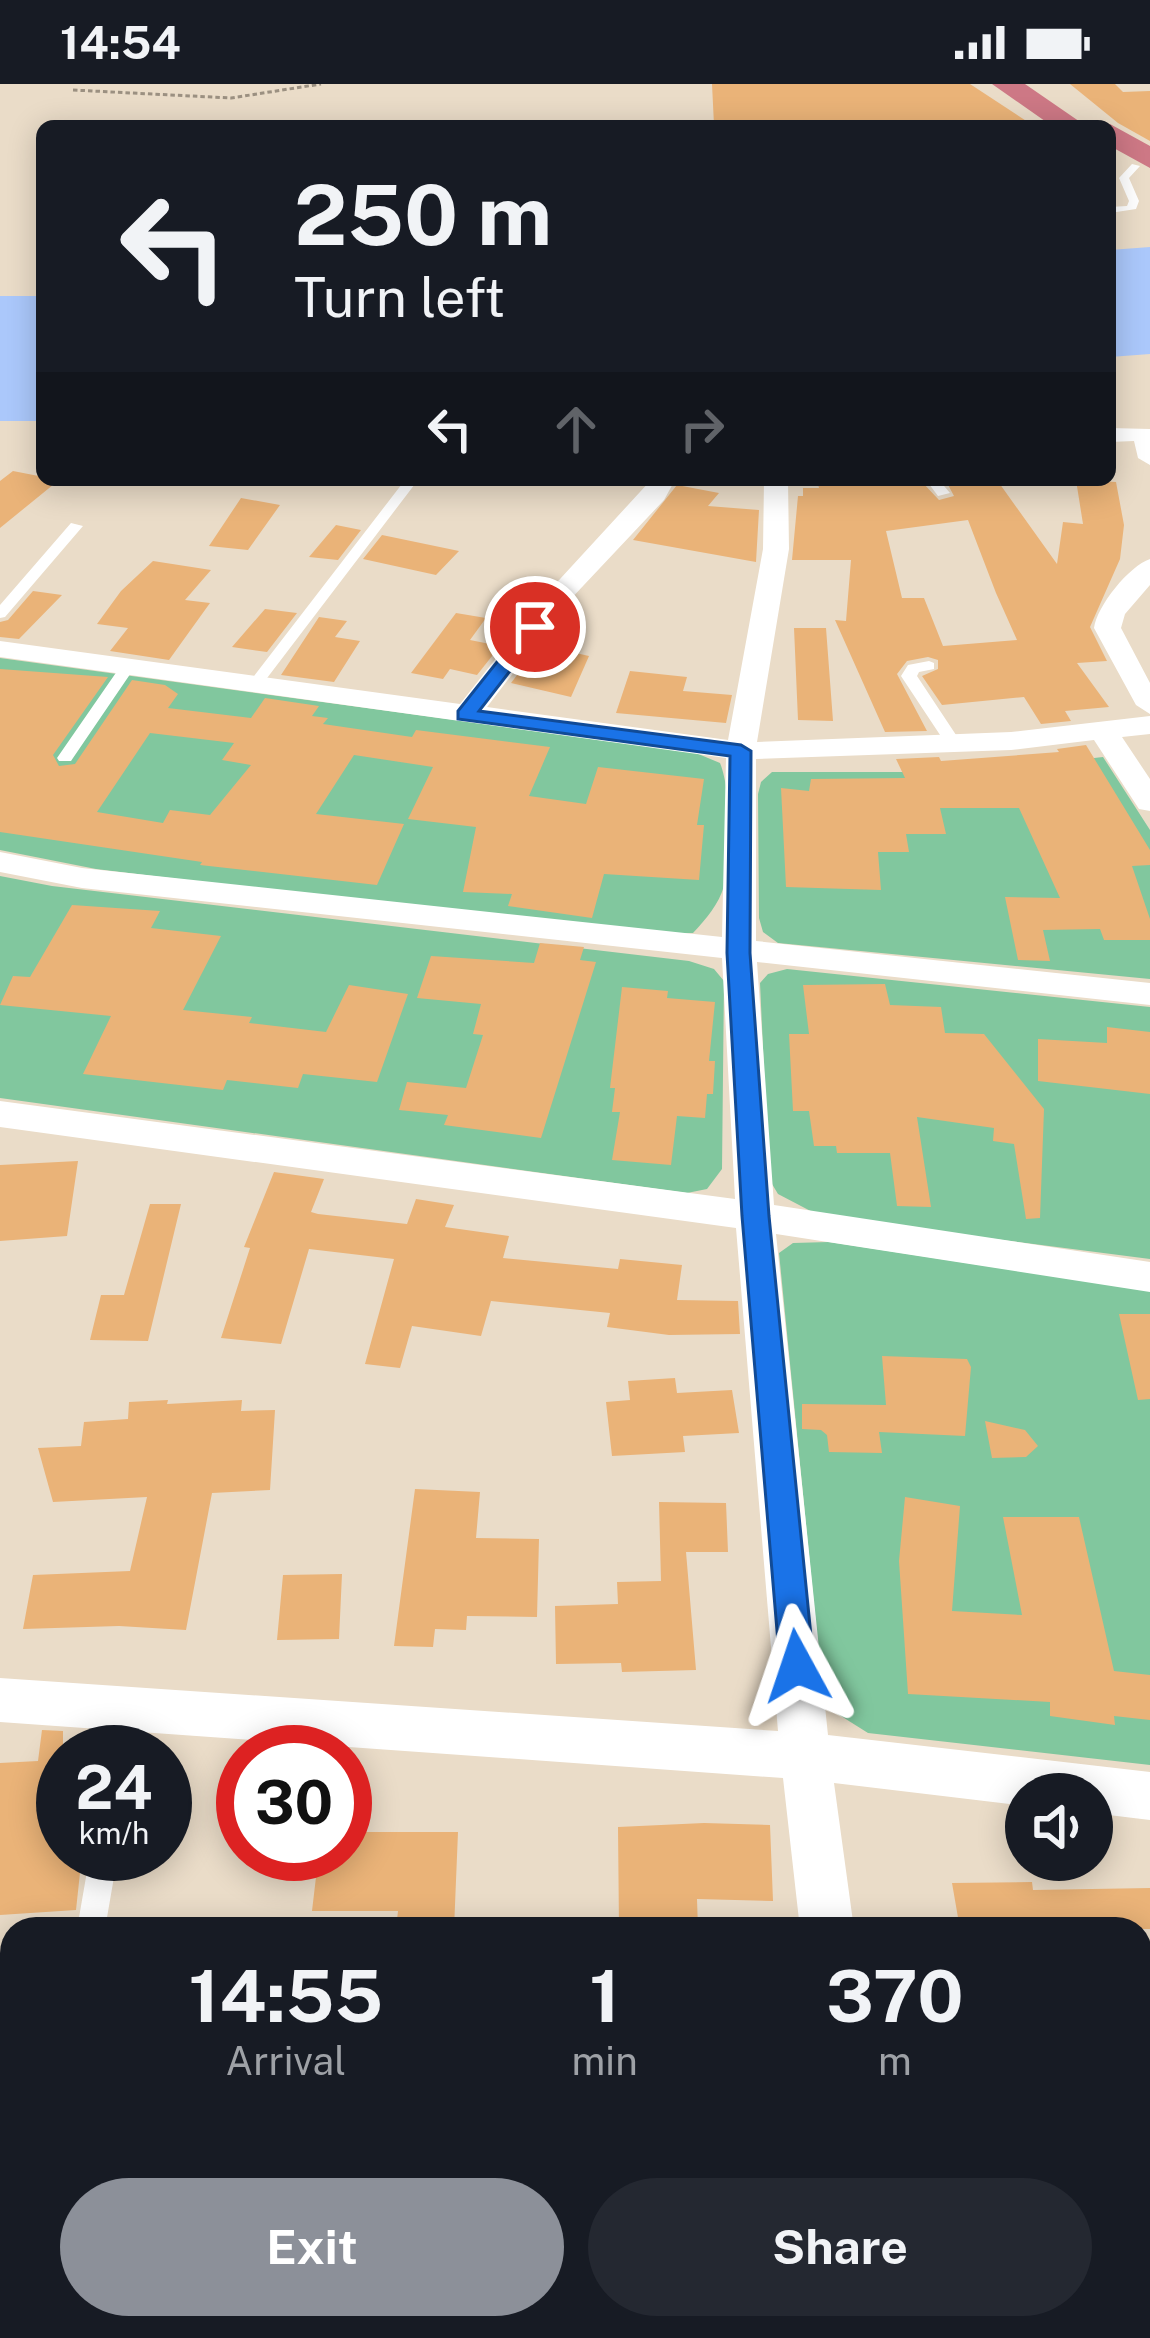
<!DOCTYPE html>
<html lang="en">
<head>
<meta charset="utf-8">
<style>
  body { margin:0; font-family:"Public Sans",sans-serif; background:#242831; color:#f1f3f6; height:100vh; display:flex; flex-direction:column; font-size:45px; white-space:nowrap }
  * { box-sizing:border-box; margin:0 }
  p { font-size:39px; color:#9ea1a6 }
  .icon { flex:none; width:66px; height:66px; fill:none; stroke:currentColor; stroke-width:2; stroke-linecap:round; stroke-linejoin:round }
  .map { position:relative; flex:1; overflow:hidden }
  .drawer { position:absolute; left:0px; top:1833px; width:1152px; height:423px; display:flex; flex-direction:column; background:#171b24; border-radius:36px 36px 0 0; box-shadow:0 6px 30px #0003 }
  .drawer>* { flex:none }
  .banner { position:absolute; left:36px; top:36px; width:1080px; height:366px; border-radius:18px; box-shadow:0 6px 30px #0003; background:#171b24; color:#f1f3f6; overflow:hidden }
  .tools { position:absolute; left:1005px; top:1689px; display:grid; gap:24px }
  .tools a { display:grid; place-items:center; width:108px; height:108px; border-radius:50%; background:#171b24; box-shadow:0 6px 30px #0003; font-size:60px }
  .speed { position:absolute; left:36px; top:1641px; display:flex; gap:24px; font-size:60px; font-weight:700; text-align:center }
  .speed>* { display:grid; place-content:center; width:156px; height:156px; border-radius:50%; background:#171b24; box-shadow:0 6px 30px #0003; line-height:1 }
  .speed small { font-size:30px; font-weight:400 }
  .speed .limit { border:18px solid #d22; background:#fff; color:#111 }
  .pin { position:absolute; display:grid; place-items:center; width:102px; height:102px; color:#fff; margin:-51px; border:6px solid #fff; border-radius:50%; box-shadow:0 3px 12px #0007 }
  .me { position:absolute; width:132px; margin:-66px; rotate:355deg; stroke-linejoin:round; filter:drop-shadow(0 0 9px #0008) }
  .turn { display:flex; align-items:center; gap:42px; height:252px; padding:0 60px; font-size:54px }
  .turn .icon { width:156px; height:156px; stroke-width:2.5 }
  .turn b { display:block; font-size:84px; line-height:102px }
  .lanes { display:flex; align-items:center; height:114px; padding:0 60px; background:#0003; justify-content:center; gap:60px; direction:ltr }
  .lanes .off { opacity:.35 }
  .eta { display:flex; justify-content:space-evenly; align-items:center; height:204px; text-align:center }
  .eta b { font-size:72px; font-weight:700; line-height:84px }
  .button { display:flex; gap:24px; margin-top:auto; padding:24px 60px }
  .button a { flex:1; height:138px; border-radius:72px; background:#8c9099; color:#fff; font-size:48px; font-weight:700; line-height:138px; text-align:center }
  .button a+a { background:#242831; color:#f1f3f6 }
  .status { display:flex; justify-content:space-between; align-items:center; height:84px; padding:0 60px; background:#171b24; direction:ltr }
  .status svg { height:33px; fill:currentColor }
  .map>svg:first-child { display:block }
</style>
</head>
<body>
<div class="status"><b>14:54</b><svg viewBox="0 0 49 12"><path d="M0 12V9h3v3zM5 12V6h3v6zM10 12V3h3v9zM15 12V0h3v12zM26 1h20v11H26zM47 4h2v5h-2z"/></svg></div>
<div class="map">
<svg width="1150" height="2254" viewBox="0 0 1150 2254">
  <rect width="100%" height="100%" fill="#eadcc8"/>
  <path fill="#81c79e" d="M0,574L696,669L720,679C731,705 732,774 724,802C719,820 706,835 693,849L636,851L96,785L0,766Z
    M1103,673L1150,746V895L778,859L763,848L759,834L758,710L761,698L772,688H971Z
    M0,792L52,802L689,877L714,885L724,897L722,1085L707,1105L687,1109L0,1014Z
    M787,885L1150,923V1175L822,1133L778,1110L769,1095L760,899L768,890Z
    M829,1158L1150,1207V1681L868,1649L833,1627L821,1591L779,1169L793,1159Z"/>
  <path fill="#abc8fb" d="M1150,163V270L1110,273V166Z
    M0,212H42V337H0Z"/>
  <path fill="#eab378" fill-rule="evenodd" d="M712,0H970L1034,42L714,41Z
    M1070,0H1115L1123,8L1150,7V57L1118,39Z
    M13,387L59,396L0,444V397Z
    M997,396L1057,480L1063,438L1083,440L1076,396L1116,398L1124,441L1120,475L1090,543L1107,577L1077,579L1109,623L1065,627L1071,637L1041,640L1024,613L942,621L922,592L938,585V576L928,573L907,577L897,590L927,647L885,648L835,536L846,537L851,476H792L798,412H803V404H819L818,400L922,398L939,416L954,412L946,397ZM968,436L996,509L1017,556L943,562L924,514H902L886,447Z
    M677,401L719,409L708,422L759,426L756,478L633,456Z
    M241,414L280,421L248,466L209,462Z
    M336,441L361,446L338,476L309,473Z
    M382,451L459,467L436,491L363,475Z
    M153,477L211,486L185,516L210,519L169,576L110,567L128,544L97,540L121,507Z
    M33,507L62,511L19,555L0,553V538L8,536Z
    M265,525L297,529L267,568L232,563Z
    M456,529L486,534L470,556L500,562L477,591L450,585L443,595L411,589Z
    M319,533L347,537L335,553L360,557L334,598L281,591Z
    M794,544H826L833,637L798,636Z
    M540,561L589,572L571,613L511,599Z
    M0,585L108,593L53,671L59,682L75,680L132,596L165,601L178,610L168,624L251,634L265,614L319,622L312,632L328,634L323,640L412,653L416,646L550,663L529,712L586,720L598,683L704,695L697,741H704L699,796L604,790L592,834L508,822L512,810L463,808L476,743L408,735L433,683L354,671L316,730L404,740L377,801L200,781L202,778L0,748ZM150,649L234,659L222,676L251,681L210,731L170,726L163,739L97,728Z
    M630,587L687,593L683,607L732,611L726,639L616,629Z
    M1086,661L1150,766V781L1132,782L1150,835V856H1104L1100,845L1043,846L1050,877L1018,876L1005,813L1060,814L1019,724H940L946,750H906L909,768H878L881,806L786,803L781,704L809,707L811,695L905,694L896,675L939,673L941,677L1059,668L1057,665Z
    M72,821L160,827L151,844L221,852L183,926L252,933L249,939L326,948L349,901L408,910L377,998L303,990L298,1004L227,996L223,1006L83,990L111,932L0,921L13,892L30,893Z
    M540,859L584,863L580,876L596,878L541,1054L444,1041L448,1031L399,1026L407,998L466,1004L483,951L473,950L481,920L417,914L431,872L534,879Z
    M885,900L890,921L941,923L945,949L984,950L1044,1025L1040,1134L1026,1135L1014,1060L993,1057L994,1044L917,1033L931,1123L897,1122L890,1069H837L836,1062H814L809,1027H793L789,950H809L803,901Z
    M622,903L668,907L667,914L715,918L709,977H715L713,1010H707L705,1034L677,1032L671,1081L612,1076L620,1028H612L615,1004H610Z
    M1107,943L1150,948V1010L1038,997V955L1107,959Z
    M78,1077L67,1152L0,1157V1081Z
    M274,1088L324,1095L311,1128L318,1130L407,1140L416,1115L454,1121L445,1143L509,1152L503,1174L618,1185L620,1175L682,1181L677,1216L738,1217L740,1250L669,1251L607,1243L610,1229L491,1217L481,1252L412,1242L400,1284L365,1280L394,1175L309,1165L281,1260L221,1254L250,1164L244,1163Z
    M150,1120H181L148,1257L90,1256L101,1211H124Z
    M1119,1230H1150V1315L1138,1316Z
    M882,1272L967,1275L971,1283L965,1352L879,1348L882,1369L829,1368L827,1351L821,1346L802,1345V1320L886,1321Z
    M675,1294L677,1309L732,1306L739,1349L683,1352L685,1368L612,1372L606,1318L630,1316L628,1297Z
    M168,1316L167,1320L242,1316L241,1327L275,1326L270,1406L212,1409L186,1546L119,1542L23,1545L33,1491L130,1487L147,1413L53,1418L38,1364L81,1362L84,1338L128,1335L129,1318Z
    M985,1337L1025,1346L1038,1362L1026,1373L992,1374Z
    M415,1405L480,1408L476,1454L539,1455L537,1533L467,1532L466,1546L435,1545L433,1563L394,1562Z
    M905,1413L960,1422L952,1527L1022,1531L1003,1433H1079L1114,1587L1150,1591V1636L1114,1632L1115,1641L1050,1632V1618L908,1610L899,1477Z
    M659,1418L726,1419L728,1468H686L696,1586L622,1588L621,1579L556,1580L555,1522L618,1520L617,1498L661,1497Z
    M342,1490L339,1555L277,1556L283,1491Z
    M42,1646L63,1647V1770H82L76,1826L0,1831V1679L38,1677Z
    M704,1739L770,1741L773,1817L697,1815L698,1845H619L618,1743Z
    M345,1748H458L454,1845H396L398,1827H312L318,1776H345Z
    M1032,1798L1033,1806L1150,1804V1845H960L952,1799Z"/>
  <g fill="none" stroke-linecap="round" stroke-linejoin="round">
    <path stroke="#9b9081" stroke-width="3" stroke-dasharray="4.5 3" stroke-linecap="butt" d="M73,6L231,14L321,0"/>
    <path fill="#fff" fill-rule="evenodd" d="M1132,80L1140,82L1129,94L1139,117L1136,125L1110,129V123L1127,122L1129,117L1119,94Z
      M405,396H418L261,602H251V596Z
      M628,396H666L669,399L662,403Z
      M926,396H939L950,409L938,412Z
      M71,439L83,442L5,533L0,534V521Z
      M929,577L934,579V585L919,588L917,592L962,660L960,663H948L901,592L908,581Z
      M127,578L135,583L73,674L71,677H59L57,674L122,580Z
      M125,1612L134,1615L138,1624L132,1668H106L116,1615Z
      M90,1770H118L105,1845H77Z"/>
    <path fill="#fff" fill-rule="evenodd" d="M1110,344L1150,345V381L1138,374L1134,357L1110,358Z
      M651,396H675L664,416L567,519L487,623L728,656L763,465L764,396H788L789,465L757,658L1011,648L1150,632V650L1122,653L1150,695V727L1139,725L1094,656L1011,666L756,675V857L1150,899V921L757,878L774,1121L1150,1178V1208L776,1150L828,1651L1150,1688V1736L1092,1729V1710H1026V1722L834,1699L854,1845H800L783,1694L0,1638V1594L778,1647L736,1144L0,1043V1017L735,1115L722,874L82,804L0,788V768L82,784L722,853L726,674L0,573V557L460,620L549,507Z
      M1150,475V501L1125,530L1121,544L1150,599V630L1136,621L1094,544C1097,522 1129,482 1150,475Z
      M847,2244H909L911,2254H849Z"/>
    <path fill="#cd7885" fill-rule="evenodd" d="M992,0H1025L1086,42H1052Z
      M1110,40L1150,62V84L1110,62V42H1103Z"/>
  </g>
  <path fill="#1a73e8" stroke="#114b97" stroke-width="3" d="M535,537L544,543L479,627L741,661L751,667L750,869L769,1132L814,1582L809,1593L797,1597L785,1593L780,1582L742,1132L727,869L730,672L458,635V627L528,539Z"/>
</svg>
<div class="tools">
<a><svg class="icon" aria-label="sound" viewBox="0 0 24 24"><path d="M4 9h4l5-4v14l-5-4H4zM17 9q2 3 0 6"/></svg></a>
</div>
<div class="speed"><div>24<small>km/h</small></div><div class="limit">30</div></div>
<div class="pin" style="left:535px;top:543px;background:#d93025"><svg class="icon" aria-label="arrive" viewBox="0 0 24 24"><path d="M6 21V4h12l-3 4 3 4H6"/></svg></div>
<svg class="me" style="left:797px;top:1582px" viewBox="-20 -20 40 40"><path d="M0-17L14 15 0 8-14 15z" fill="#1a73e8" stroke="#fff" stroke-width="4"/></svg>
<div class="banner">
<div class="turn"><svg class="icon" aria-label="left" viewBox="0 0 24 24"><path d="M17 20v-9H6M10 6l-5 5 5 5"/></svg><div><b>250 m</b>Turn left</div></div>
<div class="lanes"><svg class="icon" aria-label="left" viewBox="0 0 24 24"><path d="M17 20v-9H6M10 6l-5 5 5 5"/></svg><svg class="icon off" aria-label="ahead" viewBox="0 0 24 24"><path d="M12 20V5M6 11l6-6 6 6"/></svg><svg class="icon off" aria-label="right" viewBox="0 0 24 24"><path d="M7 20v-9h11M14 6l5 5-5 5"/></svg></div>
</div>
<section class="drawer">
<div class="eta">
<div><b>14:55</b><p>Arrival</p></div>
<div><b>1</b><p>min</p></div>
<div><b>370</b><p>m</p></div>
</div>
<div class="button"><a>Exit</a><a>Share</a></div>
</section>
</div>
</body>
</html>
